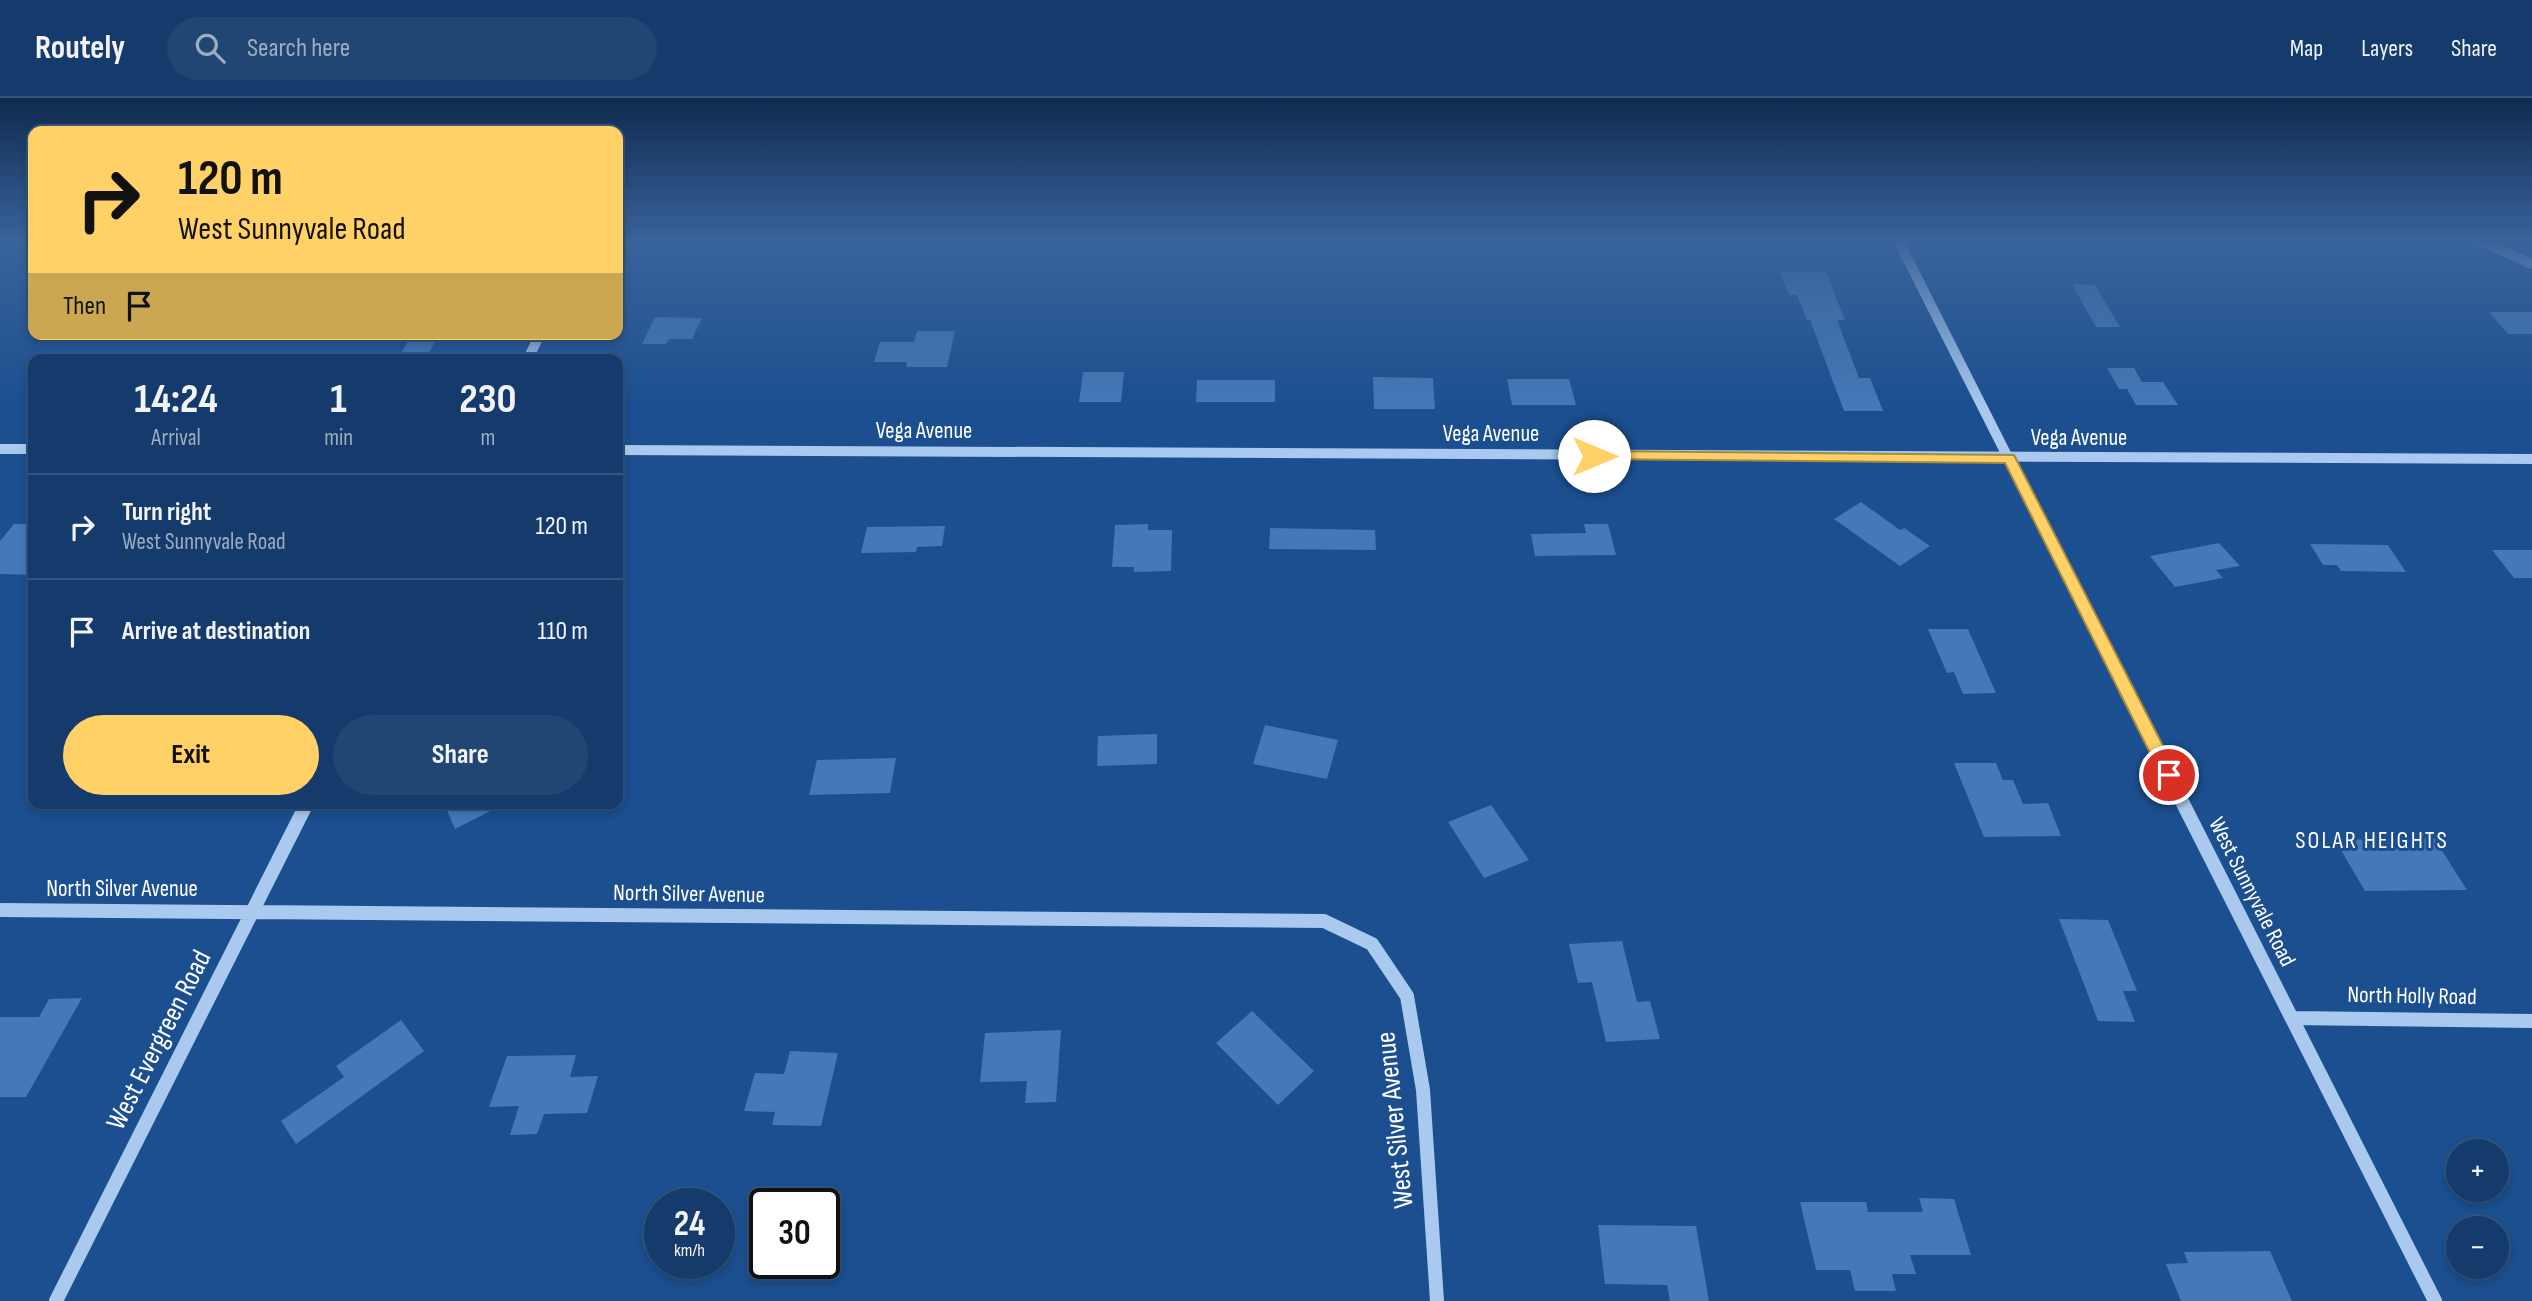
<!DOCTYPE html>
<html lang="en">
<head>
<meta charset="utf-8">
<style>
  body { margin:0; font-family:"Sofia Sans Condensed",sans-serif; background:#214673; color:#f1f3f6; height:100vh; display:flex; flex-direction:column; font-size:26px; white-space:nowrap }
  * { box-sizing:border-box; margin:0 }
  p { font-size:23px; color:#9dadc1 }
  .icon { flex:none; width:38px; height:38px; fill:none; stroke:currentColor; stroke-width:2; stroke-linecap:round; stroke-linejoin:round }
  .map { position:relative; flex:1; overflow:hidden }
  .drawer { position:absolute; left:28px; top:256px; width:595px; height:455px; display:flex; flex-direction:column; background:#143b6b; border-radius:14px; box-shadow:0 4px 10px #0003,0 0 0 2px #33557e }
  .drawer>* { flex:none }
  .hud { position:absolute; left:28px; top:28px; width:595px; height:214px; border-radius:14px; box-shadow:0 4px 10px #0003,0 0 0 2px #33557e; background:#ffd166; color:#111; overflow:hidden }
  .fabs { position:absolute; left:2446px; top:1041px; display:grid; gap:14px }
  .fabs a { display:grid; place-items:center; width:63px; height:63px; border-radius:50%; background:#143b6b; box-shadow:0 4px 10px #0003,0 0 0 2px #33557e; font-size:35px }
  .speed { position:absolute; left:644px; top:1090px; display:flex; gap:14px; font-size:35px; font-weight:700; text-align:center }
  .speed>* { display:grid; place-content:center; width:91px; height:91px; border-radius:50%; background:#143b6b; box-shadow:0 4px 10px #0003,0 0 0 2px #33557e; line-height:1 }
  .speed small { font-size:18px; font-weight:400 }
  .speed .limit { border:4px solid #111; border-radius:10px; background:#fff; color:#111 }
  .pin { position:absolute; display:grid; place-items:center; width:60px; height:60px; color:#fff; margin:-30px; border:4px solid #fff; border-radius:50%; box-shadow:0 2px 7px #0007 }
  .me { position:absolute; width:77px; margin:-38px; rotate:90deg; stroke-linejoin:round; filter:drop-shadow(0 0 5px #0008) }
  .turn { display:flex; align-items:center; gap:24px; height:147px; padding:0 35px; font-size:32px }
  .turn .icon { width:91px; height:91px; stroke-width:2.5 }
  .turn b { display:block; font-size:49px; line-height:60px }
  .then { display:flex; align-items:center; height:66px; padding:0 35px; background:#0003; gap:14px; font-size:26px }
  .eta { display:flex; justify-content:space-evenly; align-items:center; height:119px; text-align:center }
  .eta b { font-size:42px; font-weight:700; line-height:49px }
  .primary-button { display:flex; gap:14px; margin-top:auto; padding:14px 35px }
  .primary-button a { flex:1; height:80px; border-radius:42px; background:#ffd166; color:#111; font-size:28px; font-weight:700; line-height:80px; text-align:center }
  .primary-button a+a { background:#214673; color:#f1f3f6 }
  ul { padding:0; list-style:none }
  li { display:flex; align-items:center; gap:21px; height:105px; padding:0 35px; border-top:2px solid #33557e }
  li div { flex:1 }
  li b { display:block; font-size:26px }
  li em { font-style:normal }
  header { display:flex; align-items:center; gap:42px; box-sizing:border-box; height:98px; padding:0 35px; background:#143b6b; border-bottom:2px solid #33557e }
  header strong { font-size:33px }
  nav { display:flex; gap:38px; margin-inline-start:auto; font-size:24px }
  .search { width:490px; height:63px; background:#214673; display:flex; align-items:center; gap:18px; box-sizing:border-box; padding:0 24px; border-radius:38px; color:#9dadc1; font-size:26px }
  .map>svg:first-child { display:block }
</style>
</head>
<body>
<header>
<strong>Routely</strong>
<div class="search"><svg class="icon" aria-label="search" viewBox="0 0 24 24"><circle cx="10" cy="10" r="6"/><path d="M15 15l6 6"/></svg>Search here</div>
<nav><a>Map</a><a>Layers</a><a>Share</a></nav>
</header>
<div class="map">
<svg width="2532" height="1203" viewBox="0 0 2532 1203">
  <rect width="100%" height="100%" fill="#1b4f8f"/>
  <path fill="#4478b7" d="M1780,174H1826L1845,222H1837L1859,280H1870L1883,313H1844L1810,222H1807L1797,197H1789Z
    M2072,186L2095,187L2120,229H2096Z
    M2489,214H2532V236H2508Z
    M655,219L702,220L692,241H669L666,246H642Z
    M917,233H955L947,269H906L907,264H874L880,244H914Z
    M412,236H440L425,261H398Z
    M2107,270H2134L2142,284H2163L2178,307H2136L2127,291H2119Z
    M1083,274H1124L1121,304H1079Z
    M1373,279L1433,280L1435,311H1374Z
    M1507,281H1569L1576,307H1512Z
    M1197,282H1275V304H1196Z
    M1861,404L1900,432L1904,430L1930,448L1900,468L1834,421Z
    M14,426H33V477L0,476V443Z
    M1148,426V432H1172L1171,473L1134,474V469H1112L1115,427Z
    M1584,426H1608L1616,457L1535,458L1531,436L1586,435Z
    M945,428L942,448L917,449L916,454L861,455L867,429Z
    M1270,430L1375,432L1376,452L1269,451Z
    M2219,445L2240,468L2216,472L2223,480L2175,489L2150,458Z
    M2310,446L2388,447L2406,474L2341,473L2337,467H2323Z
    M2492,452H2532V480H2514Z
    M1928,531H1968L1996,595L1963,596L1954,574L1947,575Z
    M1265,627L1338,642L1327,681L1253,666Z
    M1157,636V666L1097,668L1098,638Z
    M896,660L890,695L809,697L817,662Z
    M1954,665H1996L2003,682H2013L2023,706L2048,705L2061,738L1984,739Z
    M444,705H506L455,731Z
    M1491,707L1529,762L1484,780L1448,724Z
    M2434,740L2467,792L2365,793L2335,742Z
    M2059,821L2108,822L2137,893H2123L2135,924L2098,923Z
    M1622,843L1637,904L1650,903L1660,941L1606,944L1592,884L1578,885L1569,846Z
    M82,900L26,999H0V919H39L49,901Z
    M1252,913L1314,973L1278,1007L1216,945Z
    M401,922L424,953L296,1046L281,1023L344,979L336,968Z
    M1061,932L1056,1004L1025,1005L1027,983L980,984L985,935Z
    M790,953L838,955L821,1028L772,1027L775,1014L744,1013L755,975L784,976Z
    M576,957L570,979L598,978L587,1015L544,1016L537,1036L510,1037L519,1008L489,1009L507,958Z
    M1919,1100L1954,1101L1971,1157H1910L1916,1176H1892L1896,1193H1855L1850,1172H1816L1800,1104H1866L1868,1114H1923Z
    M1598,1127L1696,1128L1709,1203H1670L1667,1187L1605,1186Z
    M2270,1153L2292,1203H2181L2166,1166L2188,1165L2184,1154Z"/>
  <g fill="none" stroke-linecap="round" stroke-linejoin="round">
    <path stroke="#a9c9ee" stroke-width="10" d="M1898,142L2127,595
      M2478,142L2532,166
      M528,261L540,236
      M0,351H33
      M618,352L2532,361"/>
    <path stroke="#a9c9ee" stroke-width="14" d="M2126,593L2435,1203
      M0,812L1324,823L1372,846L1407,898L1423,992L1437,1203
      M2292,920L2532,923
      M56,1203L307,705"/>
  </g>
  <linearGradient id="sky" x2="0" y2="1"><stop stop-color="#0f2b4f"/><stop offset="0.46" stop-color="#39639b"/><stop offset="1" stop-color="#39639b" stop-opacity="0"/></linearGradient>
  <rect width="2532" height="310" fill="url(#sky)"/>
  <path fill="#ffd166" stroke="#a68842" stroke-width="2" d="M1594,353L2014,357L2178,677L2175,681H2163L2005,365L1589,361L1587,358Z"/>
  <g text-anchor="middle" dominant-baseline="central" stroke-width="6" stroke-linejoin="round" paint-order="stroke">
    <g font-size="23" fill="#fff" stroke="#1b4f8f">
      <text x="924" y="333">Vega Avenue</text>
      <text x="1491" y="336">Vega Avenue</text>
      <text x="2079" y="340">Vega Avenue</text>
      <text x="122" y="791">North Silver Avenue</text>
      <text transform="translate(2252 794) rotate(63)">West Sunnyvale Road</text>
      <text transform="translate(689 796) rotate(1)">North Silver Avenue</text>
      <text transform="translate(2412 898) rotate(1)">North Holly Road</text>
    </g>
    <g font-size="24" letter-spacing="2" fill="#fff" stroke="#1b4f8f">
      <text x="2372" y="742">SOLAR HEIGHTS</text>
    </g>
    <g font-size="28" fill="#fff" stroke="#1b4f8f">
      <text transform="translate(159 942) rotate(-63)">West Evergreen Road</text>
      <text transform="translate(1395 1022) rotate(-96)">West Silver Avenue</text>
    </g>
  </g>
</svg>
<div class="fabs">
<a>+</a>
<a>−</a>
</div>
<div class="speed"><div>24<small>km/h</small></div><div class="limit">30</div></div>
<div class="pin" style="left:2169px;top:677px;background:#d93025"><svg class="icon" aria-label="arrive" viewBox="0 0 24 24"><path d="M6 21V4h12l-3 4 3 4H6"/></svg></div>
<svg class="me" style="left:1594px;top:358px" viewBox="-20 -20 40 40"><circle r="19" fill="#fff"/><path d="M0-13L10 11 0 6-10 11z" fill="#ffd166"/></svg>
<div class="hud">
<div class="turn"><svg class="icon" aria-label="right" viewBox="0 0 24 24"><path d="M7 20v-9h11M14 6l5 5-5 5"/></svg><div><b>120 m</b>West Sunnyvale Road</div></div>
<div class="then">Then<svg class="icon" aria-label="arrive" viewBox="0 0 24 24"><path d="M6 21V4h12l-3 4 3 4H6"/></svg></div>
</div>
<section class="drawer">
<div class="eta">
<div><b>14:24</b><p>Arrival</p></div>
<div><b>1</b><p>min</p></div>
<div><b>230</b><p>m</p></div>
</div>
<ul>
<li><svg class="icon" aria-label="right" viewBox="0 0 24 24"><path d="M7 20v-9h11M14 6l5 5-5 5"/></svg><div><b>Turn right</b><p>West Sunnyvale Road</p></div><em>120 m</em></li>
<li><svg class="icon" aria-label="arrive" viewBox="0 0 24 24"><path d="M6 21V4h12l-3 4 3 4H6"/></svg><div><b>Arrive at destination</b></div><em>110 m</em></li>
</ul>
<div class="primary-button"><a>Exit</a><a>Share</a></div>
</section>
</div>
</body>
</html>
